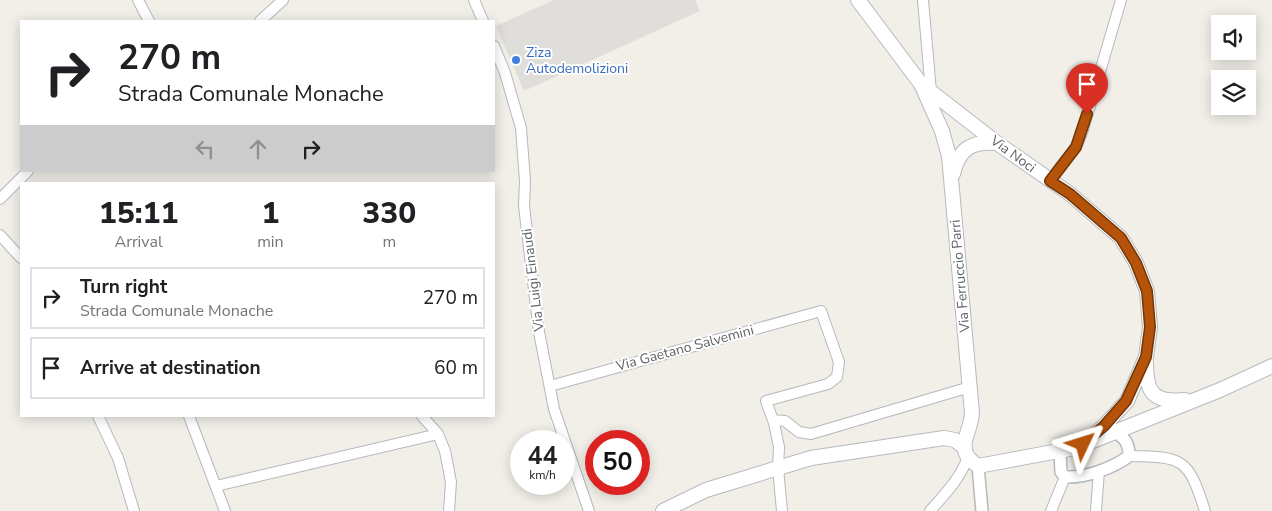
<!DOCTYPE html>
<html lang="en">
<head>
<meta charset="utf-8">
<style>
  body { margin:0; font-family:"Nunito Sans",sans-serif; background:#f2f2f2; color:#202124; height:100vh; display:flex; flex-direction:column; font-size:19px; white-space:nowrap }
  * { box-sizing:border-box; margin:0 }
  p { font-size:16px; color:#757577 }
  .icon { flex:none; width:28px; height:28px; fill:none; stroke:currentColor; stroke-width:2; stroke-linecap:round; stroke-linejoin:round }
  .map { position:relative; flex:1; overflow:hidden }
  .sheet { position:absolute; left:20px; top:182px; width:475px; height:235px; display:flex; flex-direction:column; background:#fff; border-radius:0px; box-shadow:0 2px 12px #0003 }
  .sheet>* { flex:none }
  .guide { position:absolute; left:20px; top:20px; width:475px; height:152px; border-radius:0px; box-shadow:0 2px 12px #0003; background:#fff; color:#202124; overflow:hidden }
  .tools { position:absolute; left:1211px; top:15px; display:grid; gap:10px }
  .tools a { display:grid; place-items:center; width:45px; height:45px; border-radius:0px; background:#fff; box-shadow:0 2px 12px #0003; font-size:25px }
  .speed { position:absolute; left:510px; top:430px; display:flex; gap:10px; font-size:25px; font-weight:700; text-align:center }
  .speed>* { display:grid; place-content:center; width:65px; height:65px; border-radius:50%; background:#fff; box-shadow:0 2px 12px #0003; line-height:1 }
  .speed small { font-size:12px; font-weight:400 }
  .speed .limit { border:8px solid #d22; background:#fff; color:#111 }
  .pin { position:absolute; display:grid; place-items:center; width:42px; height:42px; color:#fff; margin:-51px -21px; border-radius:50% 50% 50% 0; rotate:-45deg; box-shadow:0 0 5px #0007 }
  .pin .icon { rotate:45deg }
  .me { position:absolute; width:55px; margin:-28px; rotate:49deg; stroke-linejoin:round; filter:drop-shadow(0 0 4px #0008) }
  .turn { display:flex; align-items:center; gap:18px; height:105px; padding:0 15px; font-size:22px }
  .turn .icon { width:65px; height:65px; stroke-width:2.5 }
  .turn b { display:block; font-size:35px; line-height:42px }
  .lanes { display:flex; align-items:center; height:48px; padding:0 15px; background:#0003; justify-content:center; gap:25px; direction:ltr }
  .lanes .off { opacity:.35 }
  .eta { display:flex; justify-content:space-evenly; align-items:center; height:85px; text-align:center }
  .eta b { font-size:30px; font-weight:800; line-height:35px }
  ul { padding:0; list-style:none }
  li { display:flex; align-items:center; gap:15px; height:62px; margin:0 10px 8px; padding:0 5px; border:2px solid #e0e0e0; border-radius:0px }
  li div { flex:1 }
  li b { display:block; font-size:19px }
  li em { font-style:normal }
  .map>svg:first-child { display:block }
</style>
</head>
<body>
<div class="map">
<svg width="1272" height="511" viewBox="0 0 1272 511">
  <rect width="100%" height="100%" fill="#f1efe8"/>
  <path fill="#e0deda" d="M554,0H695L700,11L524,91L496,26Z"/>
  <g fill="none" stroke-linecap="round" stroke-linejoin="round">
    <defs>
      <path id="minor" d="M138,0L149,21
        M474,0L483,21
        M923,0L931,92
        M260,21L283,0
        M494,46L505,73L521,128L525,181L524,206L539,332L554,409L589,511
        M1050,181L1076,147L1082,133L1121,0
        M0,199L28,171
        M0,235L21,258
        M550,386L821,311L839,362L837,377L828,384L766,401L774,423L779,447L778,468L782,511
        M98,416L118,458L134,511
        M189,416L225,511
        M422,416L438,434L445,451L451,482L449,511
        M773,420L785,421L799,432L811,434L970,387
        M1129,456C1184,457 1188,458 1205,511
        M216,486L438,434
        M930,511C945,494 961,478 968,456
        M1051,511L1065,477
        M1096,511L1099,471"/>
      <path id="tertiary" d="M1060,451L1061,472L1065,477C1086,478 1113,468 1129,456C1129,443 1125,438 1114,431
        M978,466L982,511"/>
      <path id="secondary" d="M858,0L921,84L997,143L1070,194L1121,238L1136,263L1147,291L1150,327L1146,357L1127,401L1104,426L1093,436
        M921,84L942,131L949,156L972,413C971,435 952,449 978,466L1075,448L1220,390L1272,366
        M953,174C959,148 972,141 997,143
        M1146,362C1146,393 1153,403 1185,400
        M663,511L706,490L811,458L944,438L955,440L965,448"/>
    </defs>
    <use href="#minor" stroke="#b5b8bc" stroke-width="12"/>
    <use href="#tertiary" stroke="#b5b8bc" stroke-width="14"/>
    <use href="#secondary" stroke="#b6babf" stroke-width="16"/>
    <use href="#minor" stroke="#fff" stroke-width="10"/>
    <use href="#tertiary" stroke="#fff" stroke-width="11"/>
    <use href="#secondary" stroke="#fff" stroke-width="14"/>
  </g>
  <g fill="none" stroke-linecap="round" stroke-linejoin="round">
    <defs>
      <path id="route" d="M1083,444L1104,426L1126,401L1146,357L1150,327L1147,291L1136,263L1121,238L1070,194L1050,181L1076,147L1087,114"/>
    </defs>
    <use href="#route" stroke="#753606" stroke-width="12"/>
    <use href="#route" stroke="#b45309" stroke-width="9"/>
  </g>
  <circle fill="#3f7fe0" stroke="#fff" stroke-width="2" cx="516" cy="60" r="5"/>
  <g text-anchor="middle" dominant-baseline="central" stroke-width="4" stroke-linejoin="round" paint-order="stroke">
    <g font-size="14" fill="#366cbe" stroke="#fff" text-anchor="start">
      <text x="526" y="52">Ziza<tspan x="526" dy="16">Autodemolizioni</tspan></text>
    </g>
    <g font-size="14" fill="#5f6368" stroke="#fff">
      <text transform="translate(1013 154) rotate(36)">Via Noci</text>
      <text transform="translate(960 276) rotate(-95)">Via Ferruccio Parri</text>
      <text transform="translate(533 280) rotate(-97)">Via Luigi Einaudi</text>
      <text transform="translate(685 348) rotate(-15)">Via Gaetano Salvemini</text>
    </g>
  </g>
</svg>
<div class="tools">
<a><svg class="icon" aria-label="sound" viewBox="0 0 24 24"><path d="M4 9h4l5-4v14l-5-4H4zM17 9q2 3 0 6"/></svg></a>
<a><svg class="icon" aria-label="layers" viewBox="0 0 24 24"><path d="M12 4l9 5-9 5-9-5zM3 14l9 5 9-5"/></svg></a>
</div>
<div class="speed"><div>44<small>km/h</small></div><div class="limit">50</div></div>
<div class="pin" style="left:1087px;top:114px;background:#d93025"><svg class="icon" aria-label="arrive" viewBox="0 0 24 24"><path d="M6 21V4h12l-3 4 3 4H6"/></svg></div>
<svg class="me" style="left:1083px;top:444px" viewBox="-20 -20 40 40"><path d="M0-17L14 15 0 8-14 15z" fill="#b45309" stroke="#fff" stroke-width="4"/></svg>
<div class="guide">
<div class="turn"><svg class="icon" aria-label="right" viewBox="0 0 24 24"><path d="M7 20v-9h11M14 6l5 5-5 5"/></svg><div><b>270 m</b>Strada Comunale Monache</div></div>
<div class="lanes"><svg class="icon off" aria-label="left" viewBox="0 0 24 24"><path d="M17 20v-9H6M10 6l-5 5 5 5"/></svg><svg class="icon off" aria-label="ahead" viewBox="0 0 24 24"><path d="M12 20V5M6 11l6-6 6 6"/></svg><svg class="icon" aria-label="right" viewBox="0 0 24 24"><path d="M7 20v-9h11M14 6l5 5-5 5"/></svg></div>
</div>
<section class="sheet">
<div class="eta">
<div><b>15:11</b><p>Arrival</p></div>
<div><b>1</b><p>min</p></div>
<div><b>330</b><p>m</p></div>
</div>
<ul>
<li><svg class="icon" aria-label="right" viewBox="0 0 24 24"><path d="M7 20v-9h11M14 6l5 5-5 5"/></svg><div><b>Turn right</b><p>Strada Comunale Monache</p></div><em>270 m</em></li>
<li><svg class="icon" aria-label="arrive" viewBox="0 0 24 24"><path d="M6 21V4h12l-3 4 3 4H6"/></svg><div><b>Arrive at destination</b></div><em>60 m</em></li>
</ul>
</section>
</div>
</body>
</html>
